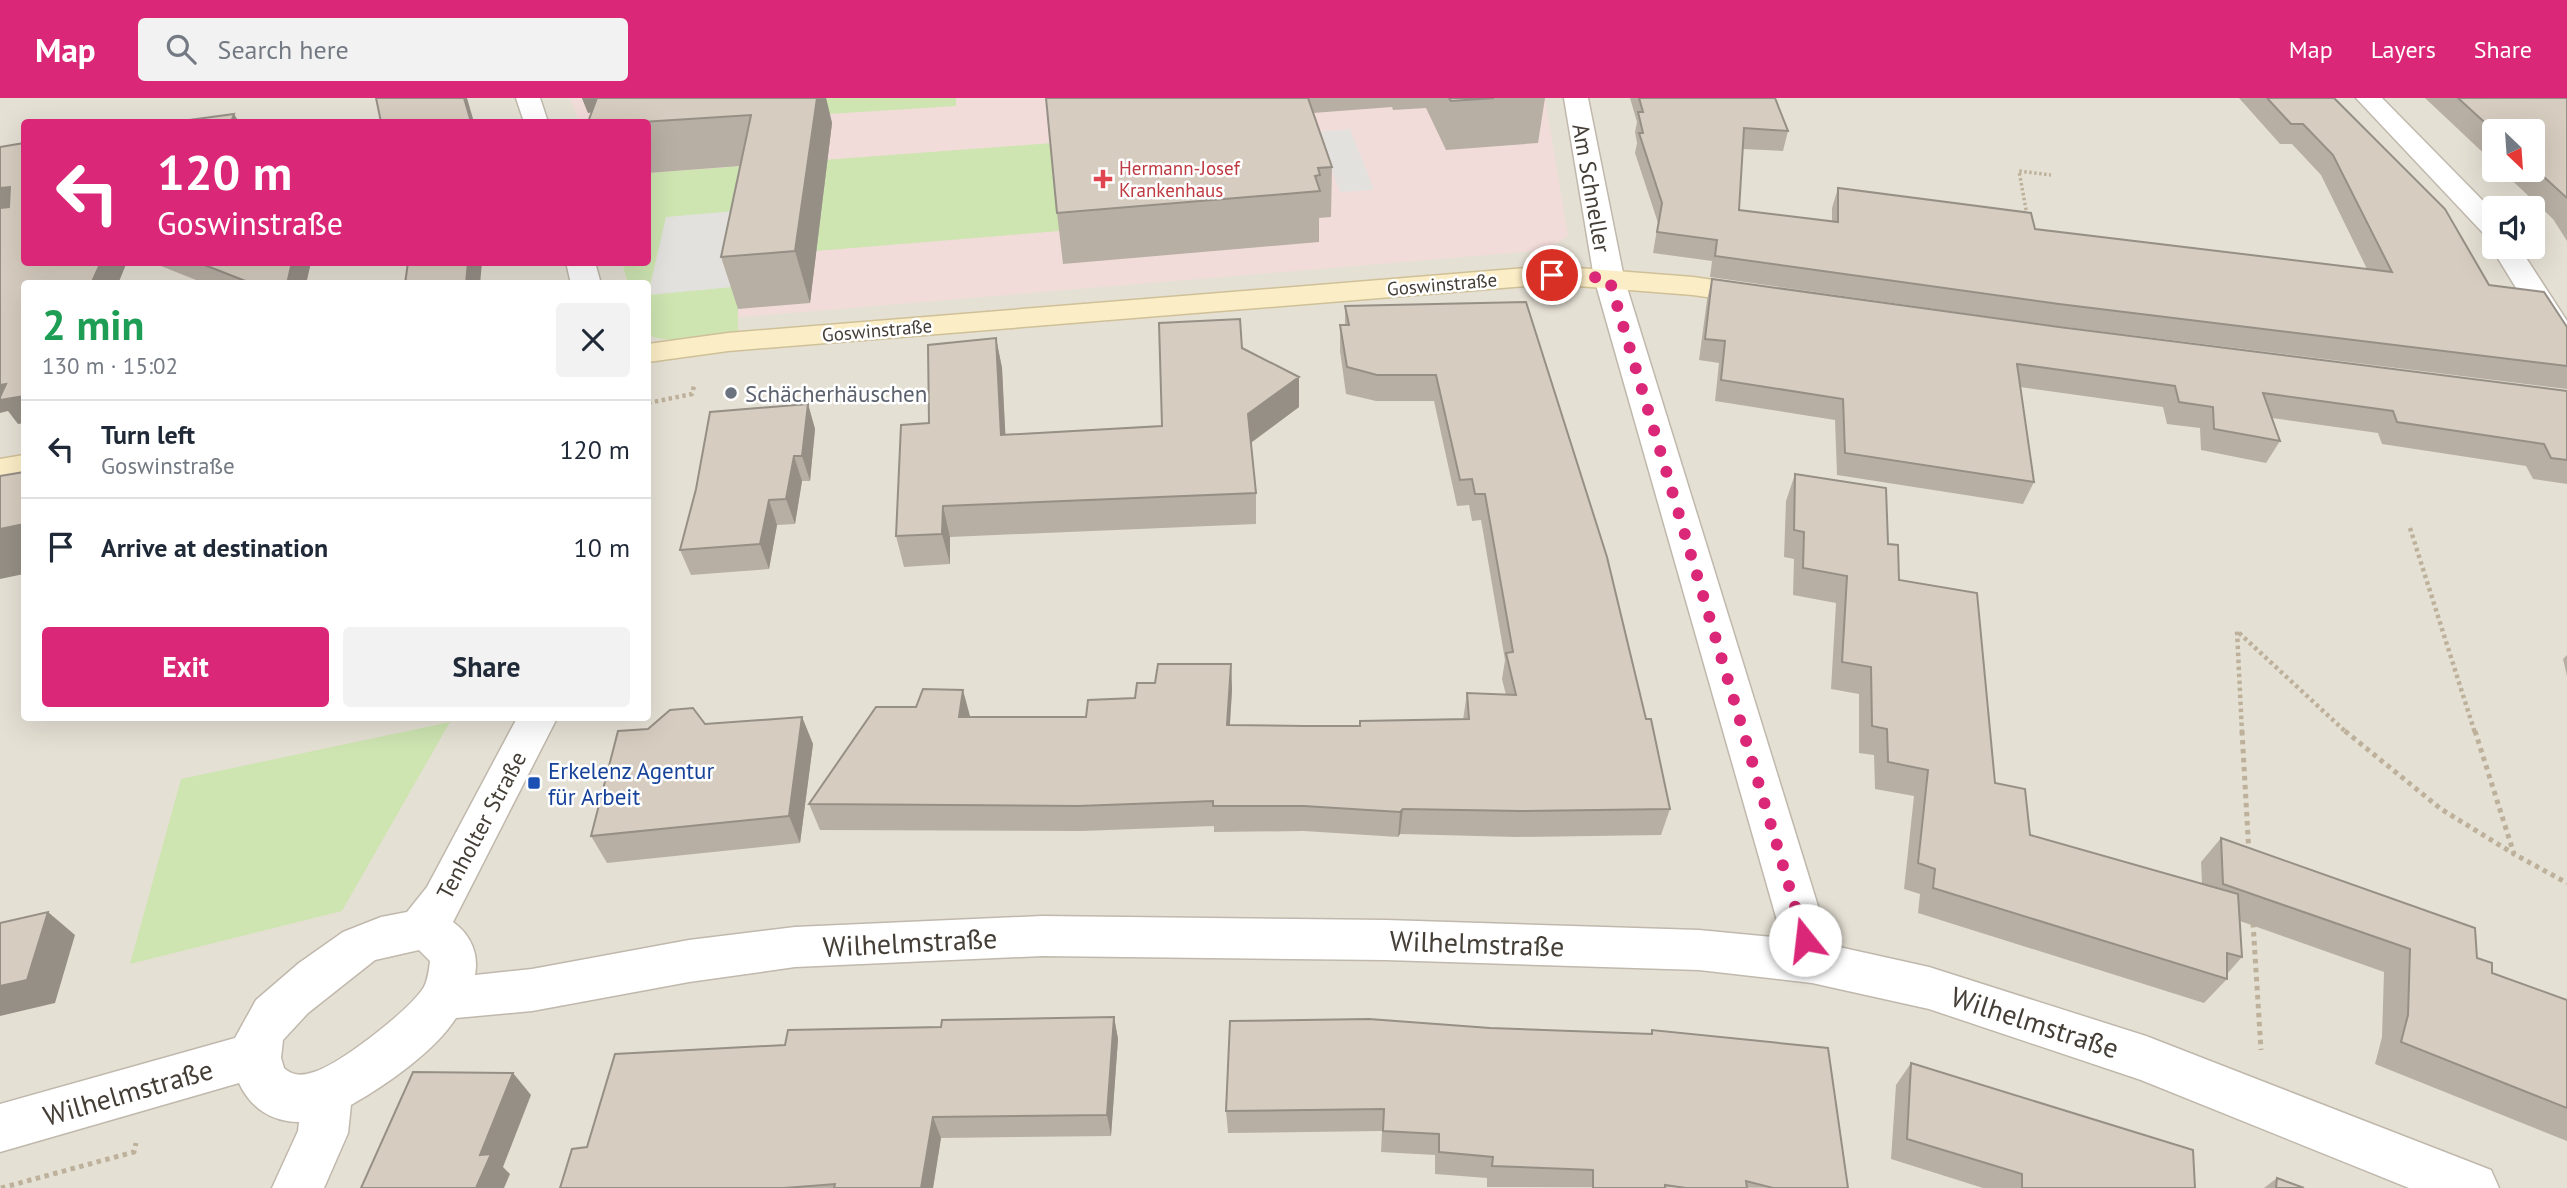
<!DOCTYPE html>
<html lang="en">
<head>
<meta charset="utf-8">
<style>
  body { margin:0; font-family:"PT Sans",sans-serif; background:#f2f2f3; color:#1f2937; height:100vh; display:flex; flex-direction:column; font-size:26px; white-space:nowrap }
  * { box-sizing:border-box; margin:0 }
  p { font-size:23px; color:#747a83 }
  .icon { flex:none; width:38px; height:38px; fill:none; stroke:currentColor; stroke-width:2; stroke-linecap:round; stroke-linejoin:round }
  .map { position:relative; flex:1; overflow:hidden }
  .sheet { position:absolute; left:21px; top:182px; width:630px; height:441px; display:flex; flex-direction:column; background:#fff; border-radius:7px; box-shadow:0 7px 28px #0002 }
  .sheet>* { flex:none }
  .banner { position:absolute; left:21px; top:21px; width:630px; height:147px; border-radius:7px; box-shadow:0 7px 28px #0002; background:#db2777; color:#fff; overflow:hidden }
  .needle { width:46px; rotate:155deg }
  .buttons { position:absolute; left:2482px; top:21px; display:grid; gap:14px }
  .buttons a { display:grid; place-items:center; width:63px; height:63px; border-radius:7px; background:#fff; box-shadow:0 7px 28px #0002; font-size:35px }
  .pin { position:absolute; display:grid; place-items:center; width:60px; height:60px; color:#fff; margin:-30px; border:4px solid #fff; border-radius:50%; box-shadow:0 2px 7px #0007 }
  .me { position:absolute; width:77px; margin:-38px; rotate:344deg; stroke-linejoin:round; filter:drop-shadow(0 0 5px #0008) }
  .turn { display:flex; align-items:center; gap:24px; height:147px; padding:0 21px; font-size:32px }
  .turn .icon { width:91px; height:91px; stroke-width:2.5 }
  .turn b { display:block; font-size:49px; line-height:60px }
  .round { display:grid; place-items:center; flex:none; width:74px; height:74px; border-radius:7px; background:#f2f2f3 }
  .head { display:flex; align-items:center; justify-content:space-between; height:119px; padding:0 21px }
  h1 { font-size:42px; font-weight:700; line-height:52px; color:#1e9e55 }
  .button { display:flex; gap:14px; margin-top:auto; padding:14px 21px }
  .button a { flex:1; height:80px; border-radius:7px; background:#db2777; color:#fff; font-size:28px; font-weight:700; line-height:80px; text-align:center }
  .button a+a { background:#f2f2f3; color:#1f2937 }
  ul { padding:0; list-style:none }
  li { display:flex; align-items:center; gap:21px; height:98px; padding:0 21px; border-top:2px solid #e0e1e3 }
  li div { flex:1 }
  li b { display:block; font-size:26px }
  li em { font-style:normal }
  header { display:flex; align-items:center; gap:42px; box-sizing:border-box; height:98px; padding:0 35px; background:#db2777; color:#fff }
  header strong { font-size:33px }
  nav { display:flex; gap:38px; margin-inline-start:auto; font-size:24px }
  .search { width:490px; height:63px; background:#f2f2f3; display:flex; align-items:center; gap:18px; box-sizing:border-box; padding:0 24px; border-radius:7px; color:#747a83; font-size:26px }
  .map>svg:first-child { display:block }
</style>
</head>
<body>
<header>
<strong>Map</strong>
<div class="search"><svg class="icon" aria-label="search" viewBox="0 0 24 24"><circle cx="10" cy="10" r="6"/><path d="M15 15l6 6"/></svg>Search here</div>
<nav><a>Map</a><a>Layers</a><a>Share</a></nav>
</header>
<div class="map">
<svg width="2567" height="1090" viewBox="0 0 2567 1090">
  <rect width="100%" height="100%" fill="#f2eee6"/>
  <path fill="#e5e0d4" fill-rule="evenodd" d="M0,0H2567V1090H0ZM24,24H648V164H24ZM2494,33H2532V72H2494ZM2494,110H2532V149H2494ZM24,186H648V620H24Z"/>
  <path fill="#f2dcda" d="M570,0H1545L1568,138L1546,152L657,226L648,186V24H579Z"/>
  <path fill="#cee4b1" d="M727,0H956V8L766,20L613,24Z
    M1052,45L1060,133L816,153L738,211V233C710,237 674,248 648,237V186L628,185L622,165L648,164V75Z
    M450,624L342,813L130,866L181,681Z"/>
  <path fill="#e3e1de" d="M1350,31L1374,92L1340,94L1318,34Z
    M746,112L733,189L648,197L666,119Z"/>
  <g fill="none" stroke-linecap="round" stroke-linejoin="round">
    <defs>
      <path id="minor" d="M516,0H540L548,24H524Z
        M1564,0H1588L1624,180L1830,847L1929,869L2146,938L2491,1072L2499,1090H2409L2141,982L1929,911L1812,885L1699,872L1386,862L1042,858L795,869L689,884L532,913L456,920C434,954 386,987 351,1007L348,1035L324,1090H272L298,1033L299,1024C271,1024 250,1009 239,985L0,1054V1006L235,940L256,902L299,865L343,834L381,819L407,814L427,789L517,620H557L453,824C471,837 479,856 475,877L532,871L689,842L795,829L1042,818L1386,822L1699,832L1782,840L1594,180ZM419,852L430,863C429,872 428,881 424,889C410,912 340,966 314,974C302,978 293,978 284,970L281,960L283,942L308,915L375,862Z
        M2356,0H2382L2494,114V138L2484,136Z
        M2494,145V149H2519L2567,223V256L2556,254L2551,247L2491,149Z
        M566,164H595L601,186H571Z"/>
      <path id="secondary" d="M1552,168L1693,179L1761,189L1772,192L1776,198L1772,204L1761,207L1693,197L1552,186L728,253L648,264V246L728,235Z
        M24,357V379L0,383V361Z"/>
    </defs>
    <use href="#minor" stroke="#c0b8ac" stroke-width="3"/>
    <use href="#secondary" stroke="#cfc098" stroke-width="3"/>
    <path stroke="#beb19b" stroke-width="3.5" stroke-dasharray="2.5 2.5" stroke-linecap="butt" d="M2027,117L2019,73L2051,77"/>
    <path stroke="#beb19b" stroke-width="4.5" stroke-dasharray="3.5 3.5" stroke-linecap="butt" d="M648,305L692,296L694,288
      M2410,430L2475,635
      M2242,635L2237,533L2347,635"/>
    <path stroke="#beb19b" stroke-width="5" stroke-dasharray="4.5 4.5" stroke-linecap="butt" d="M2242,633L2249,756
      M2345,633L2441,711L2514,756
      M2475,633L2514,756L2567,785
      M2253,825L2261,952
      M1,1090L134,1054L136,1045"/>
    <use href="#minor" fill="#fff" fill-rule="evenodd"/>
    <use href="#secondary" fill="#fbedc6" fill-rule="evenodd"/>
  </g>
  <path fill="#b8afa4" d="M582,0H826L832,25L810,205L738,211L721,159L740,68L648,75V24L592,14L588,15Z
    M1046,0H1545L1538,45L1446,52L1426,10L1393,12L1392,9L1313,15L1332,69L1331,119L1319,120V144L1063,166L1057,115Z
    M1630,0H1775L1788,33L1783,53L1743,51L1739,112L1832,124V110L1838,90L2035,131L2367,171L2321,77L2292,46H2280L2239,0H2334L2489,187L2567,229V291L2049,227L1710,179L1712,163L1653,155L1658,125L1635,55L1637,45L1635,34L1637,24Z
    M2425,0H2567V143L2553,121L2501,72H2532V33H2494V65Z
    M151,164H311L306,186H206Z
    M1712,181L2059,229L2567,293V386L2533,381L2526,368L2382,346L2378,335L2272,320L2280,343L2266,365L2201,352L2200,330L2167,326L2163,309L2020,289L2034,384L2023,406L1837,377L1835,322L1715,303L1719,265L1699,262L1707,202Z
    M1526,204L1646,621L1670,711L1661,737L1516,739L1400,736L1398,739L1304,733L1214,734V728L1082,733L820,732L809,706L916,609L969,619H1086L1135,600L1155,585L1231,566L1232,592L1230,627L1305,628H1360L1463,622L1467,595L1506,597L1502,581L1505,562L1481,422L1472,423L1469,407L1457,408L1434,303H1376L1346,296L1340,253V227H1345V208Z
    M996,240L1002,270L1005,337L1162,328L1242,250L1299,279V309L1251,345L1256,395V426L950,439V466L904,469L896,438L929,325Z
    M808,306L815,331L810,383H802L795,426L777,427L769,471L691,477L680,452Z
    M1795,376L1888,446L1899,482L1995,685L2030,737L2202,786L2201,764L2221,740L2477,860L2492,875L2567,902V1043L2375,966L2382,939L2384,874L2240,823L2242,859L2227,876V881L2204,905L1918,815L1920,796L1904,791L1914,698L1875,691L1874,657L1859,655V596L1831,591L1836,505L1793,497L1794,461L1784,459L1786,403Z
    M2567,557V578L2563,561Z
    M802,619L813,646L800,745L607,765L591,738L648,631Z
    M1114,919L1118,941L1111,1038L941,1040L933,1090H560L587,1049L941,929Z
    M1490,930L1650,936L1652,932L1848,1090L1487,1089V1080L1435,1076V1057L1381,1054L1382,1033L1228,1035L1226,1013Z
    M1911,965L2195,1090H1983L1891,1061L1896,987Z
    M2277,1080L2304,1090H2264Z"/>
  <path fill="#968f86" d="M464,0H467L474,24H471Z
    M582,0H660L588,15Z
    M817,0H826L832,25L810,205L795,153Z
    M234,16L239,24H231Z
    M10,89L24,110L0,115V90Z
    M101,164H127L118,186H91Z
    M292,164H311L306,186H287Z
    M468,164H482L480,186H466Z
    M996,240L1002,270L1007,367L1001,337Z
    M1299,279V309L1249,346L1248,316Z
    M6,286L24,298V325L18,326L8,313L0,315V287Z
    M808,306L815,331L810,383L802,358Z
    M794,358L802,383L795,426L786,401Z
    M769,402L777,427L769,471L760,446Z
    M943,408L950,439V466L942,436Z
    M24,426V476L0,481V431Z
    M1231,566L1232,592L1228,653L1227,627Z
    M963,592L970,618L959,619Z
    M802,619L813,646L800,745L789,718Z
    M1403,711L1400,736L1398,739L1400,714Z
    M48,814L75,837L55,905L0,918V888Z
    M1114,919L1118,941L1111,1038L1107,1017Z
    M513,975L531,997L503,1069L510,1076L504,1090H476L480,1057Z
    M933,1019L941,1040L933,1090H921Z"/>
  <path fill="#d6ccbf" stroke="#968f86" stroke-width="2" d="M376,0H464L471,24H381Z
    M597,0H817L795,153L721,159L751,17L642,24H588Z
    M1046,0H1308L1332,69L1318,70L1320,77L1315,78L1320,93L1057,115Z
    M1449,0H1494L1451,3Z
    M1639,0H1775L1788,33L1744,30L1739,112L1838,124V90L2031,115L2035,131L2392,174L2333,57L2303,26H2291L2267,0H2334L2445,111L2489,187L2544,194L2567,229V268L2059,206L1715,158L1717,142L1657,134L1662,105L1639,35H1643L1638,14H1643Z
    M2458,0H2567V100L2532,68V33H2494Z
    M234,16L231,24H174Z
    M24,45V164H101L91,186H24V298L0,302V299L6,286L0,287V110L9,109L10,89L0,90V49Z
    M197,164H292L287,186H253Z
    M408,164H468L466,186H405Z
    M1712,181L2059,229L2567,293V362L2551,360L2544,346L2397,324L2393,313L2263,295L2280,343L2214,331L2213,309L2179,304L2175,288L2017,266L2034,384L1845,355L1843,301L1721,282L1725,243L1705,241Z
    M1526,204L1607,459L1646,621H1651L1670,711L1521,713L1403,711L1400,714L1304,708H1213V703L1078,708L809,706L876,609H916L923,591L963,592L959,619H1086L1088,602L1135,600L1137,585H1155L1158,566H1231L1227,627L1305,628H1360V623L1469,621L1467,595L1516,597L1506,555L1513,554L1485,396H1475L1472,381L1460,382L1436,277H1377L1347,269L1340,227H1349L1345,208Z
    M1240,221L1242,250L1299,279L1248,316L1256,395L943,408L942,436L896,438L901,327L929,325L928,247L996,240L1001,337L1162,328L1159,225Z
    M808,306L802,358H794L786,401L769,402L760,446L680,452L696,391L710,314Z
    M24,374V426L0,431V378Z
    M1795,376L1886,390L1888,446L1898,447L1899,482L1977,495L1995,685L2025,691L2030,737L2238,796L2242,859L2227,855V881L1933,790L1935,771L1918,765L1928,672L1888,664L1887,631L1872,628L1871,569L1842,564L1847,478L1803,470L1804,434L1794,432Z
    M693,610L705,626L802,619L789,718L591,738L618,633L648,631L670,612Z
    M2221,740L2475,830L2477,860L2492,865V875L2567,902V1010L2401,944L2408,917L2410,851L2223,786Z
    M48,814L27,882L0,888V825Z
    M1114,919L1107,1017L933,1019L921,1090H834L835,1086L784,1090H560L572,1051L587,1049L615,956L785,947L788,932L941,929L942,922Z
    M1369,921L1490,930L1652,936V932L1828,950L1848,1090H1773L1746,1083L1747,1090H1686L1665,1087V1090H1593V1072L1492,1068L1493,1059L1439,1054V1036L1383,1033L1384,1011L1226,1013L1230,923Z
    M1911,965L2193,1052L2195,1090H2022V1076L1907,1041Z
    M413,974L513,975L480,1057L491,1056L476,1090H361Z
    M2277,1080L2304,1090H2276Z"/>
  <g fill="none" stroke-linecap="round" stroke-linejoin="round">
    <path stroke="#db2777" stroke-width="12" stroke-dasharray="0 21.6" d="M1552,177L1609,180L1805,842"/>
  </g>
  <path fill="#e0444e" stroke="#fff" stroke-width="2.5" d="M1099.5 70.5h7v7h7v7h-7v7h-7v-7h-7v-7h7z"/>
  <circle fill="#6b7280" stroke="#fff" stroke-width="2.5" cx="731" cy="295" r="7"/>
  <rect fill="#1a4fb4" stroke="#fff" stroke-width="2.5" x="527" y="678" width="14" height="14" rx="3.5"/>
  <g text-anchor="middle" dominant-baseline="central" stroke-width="5" stroke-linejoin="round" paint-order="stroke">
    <g font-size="19" fill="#be3a42" stroke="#fff" text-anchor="start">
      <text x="1119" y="70">Hermann-Josef<tspan x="1119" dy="22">Krankenhaus</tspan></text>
    </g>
    <g font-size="19" fill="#443e36" stroke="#fff">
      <text transform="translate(1442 186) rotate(-5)">Goswinstraße</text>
      <text transform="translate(877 232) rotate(-5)">Goswinstraße</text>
    </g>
    <g font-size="23" fill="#443e36" stroke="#fff">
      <text transform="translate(1592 90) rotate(80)">Am Schneller</text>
      <text transform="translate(481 727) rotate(-62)">Tenholter Straße</text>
    </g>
    <g font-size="23" fill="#5b616d" stroke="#fff" text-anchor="start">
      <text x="745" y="295">Schächerhäuschen</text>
    </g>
    <g font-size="23" fill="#164399" stroke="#fff" text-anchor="start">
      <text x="548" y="672">Erkelenz Agentur<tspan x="548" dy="26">für Arbeit</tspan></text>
    </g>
    <g font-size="28" fill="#443e36" stroke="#fff">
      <text transform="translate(910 844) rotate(-3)">Wilhelmstraße</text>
      <text transform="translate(1477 845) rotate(2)">Wilhelmstraße</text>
      <text transform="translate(2035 924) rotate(18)">Wilhelmstraße</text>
      <text transform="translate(128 994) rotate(-16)">Wilhelmstraße</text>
    </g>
  </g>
</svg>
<div class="buttons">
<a><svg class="needle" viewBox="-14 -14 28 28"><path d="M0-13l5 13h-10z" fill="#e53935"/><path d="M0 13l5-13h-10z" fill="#747a83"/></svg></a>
<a><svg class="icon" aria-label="sound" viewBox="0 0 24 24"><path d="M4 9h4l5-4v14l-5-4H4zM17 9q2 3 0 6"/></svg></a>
</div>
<div class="pin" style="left:1552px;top:177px;background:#d93025"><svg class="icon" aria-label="arrive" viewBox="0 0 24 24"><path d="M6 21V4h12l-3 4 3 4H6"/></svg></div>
<svg class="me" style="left:1805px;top:842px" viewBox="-20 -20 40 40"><circle r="19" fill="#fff"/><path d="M0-13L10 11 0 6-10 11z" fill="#db2777"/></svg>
<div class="banner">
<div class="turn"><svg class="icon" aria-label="left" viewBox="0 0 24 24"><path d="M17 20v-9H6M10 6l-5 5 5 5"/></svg><div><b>120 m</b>Goswinstraße</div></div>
</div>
<section class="sheet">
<div class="head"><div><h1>2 min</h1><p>130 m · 15:02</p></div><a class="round"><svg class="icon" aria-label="close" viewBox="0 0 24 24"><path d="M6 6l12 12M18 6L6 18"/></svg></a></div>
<ul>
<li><svg class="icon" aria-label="left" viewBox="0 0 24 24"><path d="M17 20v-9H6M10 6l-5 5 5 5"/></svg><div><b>Turn left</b><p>Goswinstraße</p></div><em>120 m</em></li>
<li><svg class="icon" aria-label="arrive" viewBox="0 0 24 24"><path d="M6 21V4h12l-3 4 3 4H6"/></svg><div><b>Arrive at destination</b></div><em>10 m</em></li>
</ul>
<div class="button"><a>Exit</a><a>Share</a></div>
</section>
</div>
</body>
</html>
